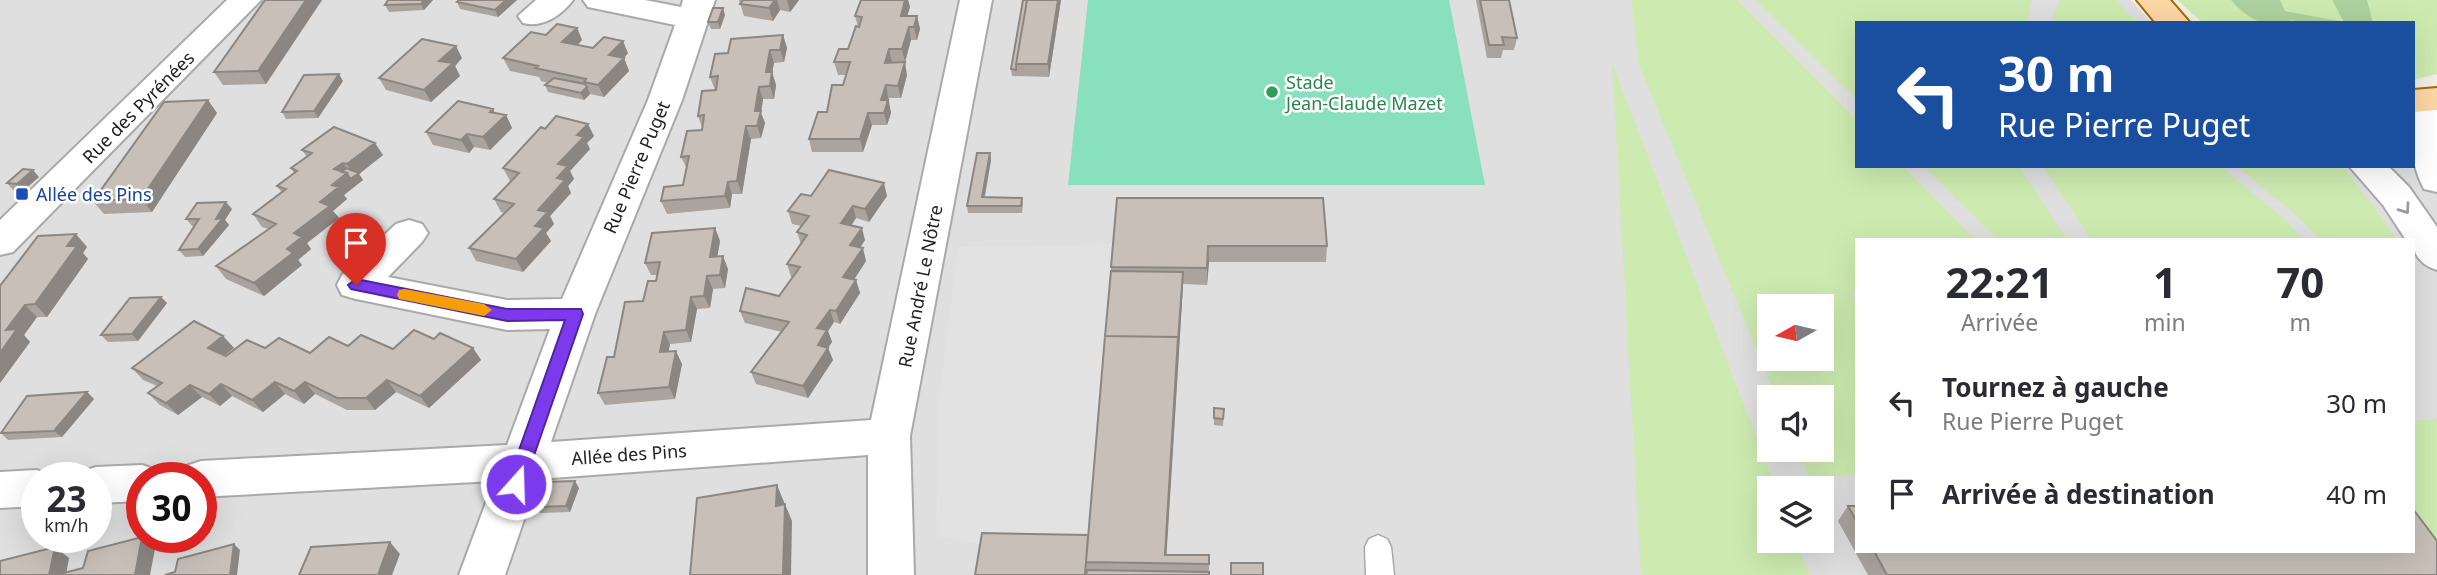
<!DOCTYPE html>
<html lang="fr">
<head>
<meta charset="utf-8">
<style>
  body { margin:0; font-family:"Noto Sans",sans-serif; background:#f7f7f7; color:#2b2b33; height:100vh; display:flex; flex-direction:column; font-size:26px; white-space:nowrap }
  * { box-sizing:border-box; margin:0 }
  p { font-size:23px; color:#7c7c81 }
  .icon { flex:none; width:38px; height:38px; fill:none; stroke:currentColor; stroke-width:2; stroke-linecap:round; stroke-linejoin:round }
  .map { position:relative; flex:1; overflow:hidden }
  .sheet { position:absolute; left:1855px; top:238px; width:560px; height:315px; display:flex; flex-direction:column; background:#fff; border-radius:0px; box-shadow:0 7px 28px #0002 }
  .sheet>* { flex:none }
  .top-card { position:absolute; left:1855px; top:21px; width:560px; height:147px; border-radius:0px; box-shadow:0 7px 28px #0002; background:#1a4fa0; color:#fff; overflow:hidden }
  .needle { width:46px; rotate:262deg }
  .fabs { position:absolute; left:1757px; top:294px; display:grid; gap:14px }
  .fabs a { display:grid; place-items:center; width:77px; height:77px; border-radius:0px; background:#fff; box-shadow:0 7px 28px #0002; font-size:35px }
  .speed { position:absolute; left:21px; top:462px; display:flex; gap:14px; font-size:35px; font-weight:700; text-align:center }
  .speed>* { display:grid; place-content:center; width:91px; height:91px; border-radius:50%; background:#fff; box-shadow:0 7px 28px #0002; line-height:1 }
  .speed small { font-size:18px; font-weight:400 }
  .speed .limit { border:10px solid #d22; background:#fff; color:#111 }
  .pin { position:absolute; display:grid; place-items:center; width:60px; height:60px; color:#fff; margin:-72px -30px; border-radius:50% 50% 50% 0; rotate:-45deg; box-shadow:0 0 7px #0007 }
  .pin .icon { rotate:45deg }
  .me { position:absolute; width:77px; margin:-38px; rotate:20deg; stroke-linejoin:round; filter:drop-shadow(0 0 5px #0008) }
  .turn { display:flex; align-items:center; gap:24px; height:147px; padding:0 28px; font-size:32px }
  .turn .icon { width:91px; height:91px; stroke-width:2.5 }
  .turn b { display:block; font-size:49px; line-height:60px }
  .eta { display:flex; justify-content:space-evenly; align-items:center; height:119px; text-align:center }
  .eta b { font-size:42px; font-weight:700; line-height:49px }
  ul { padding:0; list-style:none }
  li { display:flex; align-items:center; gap:21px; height:91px; padding:0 28px }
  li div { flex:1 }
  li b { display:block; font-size:26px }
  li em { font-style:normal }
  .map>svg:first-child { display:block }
</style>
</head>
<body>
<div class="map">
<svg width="2437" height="575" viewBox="0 0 2437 575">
  <rect width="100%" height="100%" fill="#f2efe9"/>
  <path fill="#e0dfdf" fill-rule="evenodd" d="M0,0H2131L2152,23H1857V166H2413V124L2437,130V575H0ZM1857,240H2413V551H1857ZM1769,306H1822V359H1769ZM1769,397H1822V450H1769ZM37,478H96V537H37ZM142,478H201V537H142ZM1769,488H1822V541H1769Z"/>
  <path fill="#cdebb0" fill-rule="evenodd" d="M1631,0H1737L1857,120V166H1903L1976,240H1857V293L1852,294L1857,304V475L1809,477L1797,450H1822V397H1776L1639,65ZM1822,306V359H1769V306Z
    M1755,0H2032L2026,23H1857V100Z
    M2060,0H2116L2128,14L2141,23H2059L2052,18Z
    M2177,0H2437V74L2413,80V23H2203Z
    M1612,63L1776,488H1769V541H1796L1809,575H1641Z
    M1924,166H2019L2067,240H1998Z
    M2043,166H2220L2287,221L2303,240H2091Z
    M2236,166H2343L2398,240H2321L2295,214Z
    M2437,419V573L2413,541V421Z"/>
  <path fill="#add19e" d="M2231,0H2280L2285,11L2344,22L2332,0H2367L2373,23H2304L2291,20C2268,33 2245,16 2231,0Z"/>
  <path fill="#88e0be" d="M1088,0H1449L1485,185H1068Z"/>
  <path fill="#e2e2e2" d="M1115,244L1089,547L985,545L936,536L939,399L958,247Z"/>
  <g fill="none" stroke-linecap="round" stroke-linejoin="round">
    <defs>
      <path id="lane" d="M1378,535L1387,539L1391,547L1394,575H1366L1365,547L1369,539Z"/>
      <path id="street" d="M227,0H261L13,252L0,255V220Z
        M536,0H573C561,16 542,28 523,23L518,16Z
        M583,0H645L681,7L683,0H715L682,100L595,314L551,442L871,420L960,0H992L910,436L914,575H868V455L538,479L505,575H459L494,481L201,497V478H180L186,466L201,461L507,445L550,329L507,330L356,299L342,295L337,285L342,275L396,224L409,220L422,224L428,233L422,242L388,277L507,300L562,299L648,100L675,25L588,7Z
        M2435,89L2437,90V192L2424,189C2409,162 2406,118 2423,92Z
        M2349,166H2388L2409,187L2437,227V270C2422,265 2413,256 2413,240H2406L2383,205Z
        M142,465L157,470L161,478H142V501L96,503V478H78L81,472L96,467Z
        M37,470L54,478H37V506L0,508V472Z"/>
      <path id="primary" d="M2137,0H2170L2190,23H2156Z
        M2437,88V110L2413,112V90Z"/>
    </defs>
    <use href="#lane" stroke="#a9a9a9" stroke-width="3"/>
    <use href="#street" stroke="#a9a9a9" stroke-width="4"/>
    <use href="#primary" stroke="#a06b00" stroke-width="4"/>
    <use href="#lane" fill="#fff" fill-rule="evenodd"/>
    <use href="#street" fill="#fff" fill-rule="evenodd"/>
    <use href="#primary" fill="#fcd6a4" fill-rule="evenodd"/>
  </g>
  <path fill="#aba49e" d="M265,0H322L266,84L223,85L214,72Z
    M433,0L424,10L389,12L385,5Z
    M459,0H517L498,17L460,9L457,2Z
    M739,0H799L790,12L780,10L773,21L744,16Z
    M861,0H908L910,7L907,16H917L920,29L917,40H911L905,62H892L907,75L901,98H889L888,101L891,113L887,125H872L863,152H812L809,139L827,112L843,85L846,75H838L834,62L848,49L858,27L855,16Z
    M1061,0L1049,77L1012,76L1011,69Z
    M1476,0H1509L1517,38L1514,50H1503L1501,58H1487Z
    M725,15L720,29H711L708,22Z
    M577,28L582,40L578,45L628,53L624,58L629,71L604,97L590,94L584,100L548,92L545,85L548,83L541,81L539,77L510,71L503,58L546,35Z
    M783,35L787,48L784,62L774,63L772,72L776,85L774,99H763L761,113L765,123L761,138L751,139L742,194H732L730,208L667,214L661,201L683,185L687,169L681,157L702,130V127L698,116L715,90L710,77L728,53Z
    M462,58L455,66L460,76L431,102L386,90L379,78Z
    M343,81L318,118L286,119L282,112Z
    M217,113L152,212L104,214L93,201Z
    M495,113L506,115L512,128L490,150L474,147L469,153L433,145L426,132Z
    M545,129L594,136L587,143L590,149L570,171L574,179L568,186L571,193L550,216L554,224L546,233L551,241L523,272L476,261L469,248L505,213L501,212L494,199L511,181H510L503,168Z
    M302,150L383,155L359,174L363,180L344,195L347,199L333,211L339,218L307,243L311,249L298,260L302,265L264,296L226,279L216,266L268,229L262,227L253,214L282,193L277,186L294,173L291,168L307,157Z
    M990,153L991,160L985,197L1022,198L1023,204L1022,213H968L967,206Z
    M39,177L23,191L13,190L7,183Z
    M811,196H887L869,222L856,218L851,226L865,240L860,248L866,261L854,280H856L860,293L840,324L834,322L828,331L832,342L828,348L833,360L808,398L756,384L751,372L782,332L745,323L740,311L779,296L793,277H791L787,264L801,244L797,232L801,226L792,224L788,211Z
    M1117,198L1327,246L1326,262H1209L1207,285L1183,284L1166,555H1209V575H975L1088,536Z
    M232,209L225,220L229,225L203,256L185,257L179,250L194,226H192L186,219Z
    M715,228L720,241L717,257L728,269L725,288L713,289L710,308L697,309L691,342L670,344L668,352L682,364L675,399L605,405L598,393L614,357L643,301L656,281L658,275H651L645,263Z
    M87,247L83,253L88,259L47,317H37L24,335L30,342L0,383V286Z
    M161,297L167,303L138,341L108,342L101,335Z
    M223,336L234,348L225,355L226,356L265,348L310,353L348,346L393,349L434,339L473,348L481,360L429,408L396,392L375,410H347L315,394L304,404L285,394L263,412L232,396L220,406L202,397L178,415L160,405L148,393L157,386L143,380L132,368Z
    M87,392L94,399L62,437L8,440L1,433Z
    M1214,408L1224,409L1223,426L1214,425Z
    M579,488L570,512L540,513L535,507Z
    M1848,506H1857V551H2413L2437,575H1868L1838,521Z"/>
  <path fill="#8b8681" d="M306,0H322L266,84L258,71Z
    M424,0H433L424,10L421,4Z
    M506,0H517L498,17L495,10Z
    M775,0H777L780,10L773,21L769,8Z
    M787,0H799L790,12Z
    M905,0H908L910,7L903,29L901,16Z
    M1058,0H1061L1049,77L1048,64Z
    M723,8L725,15L720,29L718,22Z
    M917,16L920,29L917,40L914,27Z
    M909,27L911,40L905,62L902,49Z
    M577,28L582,40L568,55L562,42Z
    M783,35L787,48L784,62L780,50Z
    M623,41L628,53L624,58L629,71L604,97L598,85L609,55Z
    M456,46L462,58L455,66L460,76L431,102L424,90L439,61Z
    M889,49L892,62L888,75L885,63Z
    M770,50L774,63L770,85L766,72Z
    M905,62L907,75L901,98L898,86Z
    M772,72L776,85L774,99L770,86Z
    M339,74L343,81L318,118L314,111Z
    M886,85L891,113L887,125L881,100Z
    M587,87L590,94L584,100L581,93Z
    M759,87L763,99L761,113L765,123L761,138L757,126L755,111Z
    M208,100L217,113L152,212L141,199Z
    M493,109L499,121L506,115L512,128L490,150L483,137L490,112Z
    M868,113L872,125L863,152L860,139Z
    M588,124L594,136L587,143L590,149L570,171L574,179L568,186L571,193L550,216L554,224L546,233L551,241L523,272L516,259L535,226L538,210L557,178L558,164L577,135Z
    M746,126L751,139L742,194L737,181Z
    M467,134L474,147L469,153L461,140Z
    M375,143L383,155L359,174L363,180L344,195L347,199L333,211L339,218L307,243L311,249L298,260L302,265L264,296L254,283L320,202L332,185L334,169L343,163L351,175L355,176L347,164Z
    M990,153L991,160L983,204L982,197Z
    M33,170L39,177L23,191L17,184Z
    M728,182L732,194L730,208L725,196Z
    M884,183L887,196L869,222L865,209Z
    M226,202L232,209L225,220L229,225L203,256L198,249Z
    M853,206L856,218L844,236L841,223Z
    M715,228L720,241L715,270L710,257Z
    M862,228L865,240L853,258L850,245Z
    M76,234L87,247L83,253L88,259L47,317L35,304L67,246Z
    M1208,246L1209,262L1207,285V268Z
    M863,248L866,261L847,290L843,277Z
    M723,256L728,269L725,288L720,275Z
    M1183,272V284L1179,353L1178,341Z
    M707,276L713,289L710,308L704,296Z
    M856,280L860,293L840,324L836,311Z
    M161,297L167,303L138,341L132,334Z
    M691,297L697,309L691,342L686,330Z
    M25,305L37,317L24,335L30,342L0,383V353L6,330Z
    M830,310L834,322L828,331L832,342L826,351L828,348L833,360L808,398L803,386L818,345L817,328Z
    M664,332L670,344L666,364L660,352Z
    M223,336L234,348L219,360L208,348Z
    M1178,337L1179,353L1166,563L1165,555Z
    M473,348L481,360L429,408L420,396Z
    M676,351L682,364L675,399L669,387Z
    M387,380L396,392L375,410L366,398Z
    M275,382L285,394L263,412L252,400Z
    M305,382L315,394L304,404L294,391Z
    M221,384L232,396L220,406L209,394Z
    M190,385L202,397L178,415L166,403Z
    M87,392L94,399L62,437L54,431Z
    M575,481L579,488L570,512L566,506Z
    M777,485L784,502L783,523L776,506Z
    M785,504L792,521L791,575H783Z
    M142,537L155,549L150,575H135Z
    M390,542L400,554L392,575H378Z
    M234,544L240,550L237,575H230Z
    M55,547L69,558L66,575H49Z"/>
  <path fill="#c7bfb8" stroke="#8b8681" stroke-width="2" d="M265,0H306L258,71L214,72Z
    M388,0H424L421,4L385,5Z
    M459,0H506L495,10L457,2Z
    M743,0H775L769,8L740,4Z
    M861,0H905L901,16H917L914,27H909L902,49H889L885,63L905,62L898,86L886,85L881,100H888L884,113H868L860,139H809L818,112H827L832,85H843L850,62H834L839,49H848L856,26L859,27L862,17L855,16Z
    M1023,0H1027L1016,64V70L1011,69Z
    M1027,0H1058L1048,64H1016Z
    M1480,0H1509L1517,38L1502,37L1504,45H1489Z
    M713,8H723L718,22H708Z
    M557,24L577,28L562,42L593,48L604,37L623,41L609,55L624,58L598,85L584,82L586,79L535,68L538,66L503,58L531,32L546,35Z
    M783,35L780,50H770L766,72H772L770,86L759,87L755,111H761L757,126H746L737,181L728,182L725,196L661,201L664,187L683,185L689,156L681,157L687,131L702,130L704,115L698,116L702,91L716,90L718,76L710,77L715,54L728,53L731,39Z
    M422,39L456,46L439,61L453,63L424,90L379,78Z
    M339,74L314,111L282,112L304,75Z
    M554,78L585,84L587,87L581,93L545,85Z
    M208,100L141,199L93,201L164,102Z
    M458,101L493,109L490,112L506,115L483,137L467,134L461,140L426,132Z
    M556,116L588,124L577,135L584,137L558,164L568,166L557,178L565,180L538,210L548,212L535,226L544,228L516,259L469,248L514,204L494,199L519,173L503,168L541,127L545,129Z
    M334,127L375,143L347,164L343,163L334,169L347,173L332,185L339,187L320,202L330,206L294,233L302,237L287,249L293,253L254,283L216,266L276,224L253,214L286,189L277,186L297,171L291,168L312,153L302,150Z
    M977,153H990L982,197L1022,198L1021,206H967Z
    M346,168L359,173L350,179L347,173L342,172Z
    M23,169L33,170L17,184L7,183Z
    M829,170L884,183L865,209L853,206L841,223L862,228L850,245L863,248L843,277L856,280L836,311L830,310L817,328L827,330L818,345L828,348L803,386L751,372L789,322L740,311L746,288L779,296L800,267L787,264L807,235L797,232L809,216L788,211L801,194L811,196Z
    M1117,198H1323L1327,246H1208L1207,268L1111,267Z
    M226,202L216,219L223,218L198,249L179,250L199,219H186L197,203Z
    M715,228L710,257L723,256L720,275L707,276L704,296L691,297L686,330L664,332L660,352L676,351L669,387L598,393L607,357H614L625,302L643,301L648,281H656L660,262L645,263L652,233Z
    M76,234L67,246H77L35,304L25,305L6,330L17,329L0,353V286L38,236Z
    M1111,271L1183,272L1178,341V337L1105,336Z
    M161,297L132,334L101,335L130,298Z
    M194,321L223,336L208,348L226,356L247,340L265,348L279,338L310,353L329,337L348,346L361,335L393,349L414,330L434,339L440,333L473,348L420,396L387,380L366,398H337L305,382L294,391L275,382L252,400L221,384L209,394L190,385L166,403L148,393L162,383L132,368Z
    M1105,336L1178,337L1165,555H1209V564L1086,562Z
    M87,392L54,431L1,433L27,396Z
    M1214,408L1224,409L1223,419L1214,418Z
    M575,481L566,506L535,507L543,482Z
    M777,485L776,506L785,504L783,575H690L697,498Z
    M1848,506H1857V522Z
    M2413,509L2437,541V575H1887L1874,551H2413Z
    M982,533L1088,535L1085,575H975Z
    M142,537L135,575H56L83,568L88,551Z
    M390,542L378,575H299L311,547Z
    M234,544L230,575H165L175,572L178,559Z
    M55,547L49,575H0V561Z
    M1231,563H1263V575H1231Z
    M1087,570L1209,572V575H1086Z"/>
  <defs><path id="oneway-chevron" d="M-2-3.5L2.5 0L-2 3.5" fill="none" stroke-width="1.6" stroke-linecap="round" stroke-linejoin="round" transform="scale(1.75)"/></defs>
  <use stroke="#9c9c9c" href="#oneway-chevron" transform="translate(2405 209) rotate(55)"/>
  <path fill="#7c3aed" stroke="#51269a" stroke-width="2" d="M356,279L507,309H581L583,314L522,490L516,492L509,490L507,484L565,320L507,321L351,289L348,285Z"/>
  <path fill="#f59e0b" d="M405,289L484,304L492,310L484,316L399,299L397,295L399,290Z"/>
  <circle fill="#2e9e5b" stroke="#fff" stroke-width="2.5" cx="1272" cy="92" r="7"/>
  <rect fill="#1a4fb4" stroke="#fff" stroke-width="2.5" x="15" y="187" width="14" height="14" rx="3.5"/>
  <g text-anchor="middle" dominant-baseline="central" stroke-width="5" stroke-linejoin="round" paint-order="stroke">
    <g font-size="18" fill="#27864d" stroke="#fff" text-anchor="start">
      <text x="1286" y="82">Stade<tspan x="1286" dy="21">Jean-Claude Mazet</tspan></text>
    </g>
    <g font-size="18" fill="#222" stroke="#fff">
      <text transform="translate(138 107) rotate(-45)">Rue des Pyrénées</text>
      <text transform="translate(636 167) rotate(-67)">Rue Pierre Puget</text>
      <text transform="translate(920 286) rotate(-79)">Rue André Le Nôtre</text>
      <text transform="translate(629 454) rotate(-4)">Allée des Pins</text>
    </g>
    <g font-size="18" fill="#164399" stroke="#fff" text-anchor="start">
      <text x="36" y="194">Allée des Pins</text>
    </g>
  </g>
</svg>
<div class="fabs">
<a><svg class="needle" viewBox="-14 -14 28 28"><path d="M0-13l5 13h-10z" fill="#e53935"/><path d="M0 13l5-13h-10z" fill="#7c7c81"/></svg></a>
<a><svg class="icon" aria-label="sound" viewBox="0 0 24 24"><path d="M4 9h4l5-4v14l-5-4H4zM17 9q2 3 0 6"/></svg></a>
<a><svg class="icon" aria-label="layers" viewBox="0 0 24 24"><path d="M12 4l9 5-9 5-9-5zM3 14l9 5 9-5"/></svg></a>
</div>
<div class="speed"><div>23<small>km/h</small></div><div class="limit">30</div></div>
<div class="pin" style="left:356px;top:285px;background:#d93025"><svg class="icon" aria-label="arrive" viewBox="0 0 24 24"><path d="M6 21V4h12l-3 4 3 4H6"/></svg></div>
<svg class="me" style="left:516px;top:484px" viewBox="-20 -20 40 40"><circle r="17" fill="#7c3aed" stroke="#fff" stroke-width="3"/><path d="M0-11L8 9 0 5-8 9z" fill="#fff"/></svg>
<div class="top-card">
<div class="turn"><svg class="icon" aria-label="left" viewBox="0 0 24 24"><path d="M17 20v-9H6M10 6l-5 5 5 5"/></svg><div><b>30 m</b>Rue Pierre Puget</div></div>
</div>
<section class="sheet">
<div class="eta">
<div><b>22:21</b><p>Arrivée</p></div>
<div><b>1</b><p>min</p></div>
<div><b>70</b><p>m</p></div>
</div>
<ul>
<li><svg class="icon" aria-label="left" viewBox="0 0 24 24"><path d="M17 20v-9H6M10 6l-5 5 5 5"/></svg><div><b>Tournez à gauche</b><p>Rue Pierre Puget</p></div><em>30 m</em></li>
<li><svg class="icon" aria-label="arrive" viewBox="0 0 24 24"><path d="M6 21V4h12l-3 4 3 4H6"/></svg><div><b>Arrivée à destination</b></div><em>40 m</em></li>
</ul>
</section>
</div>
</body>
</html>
